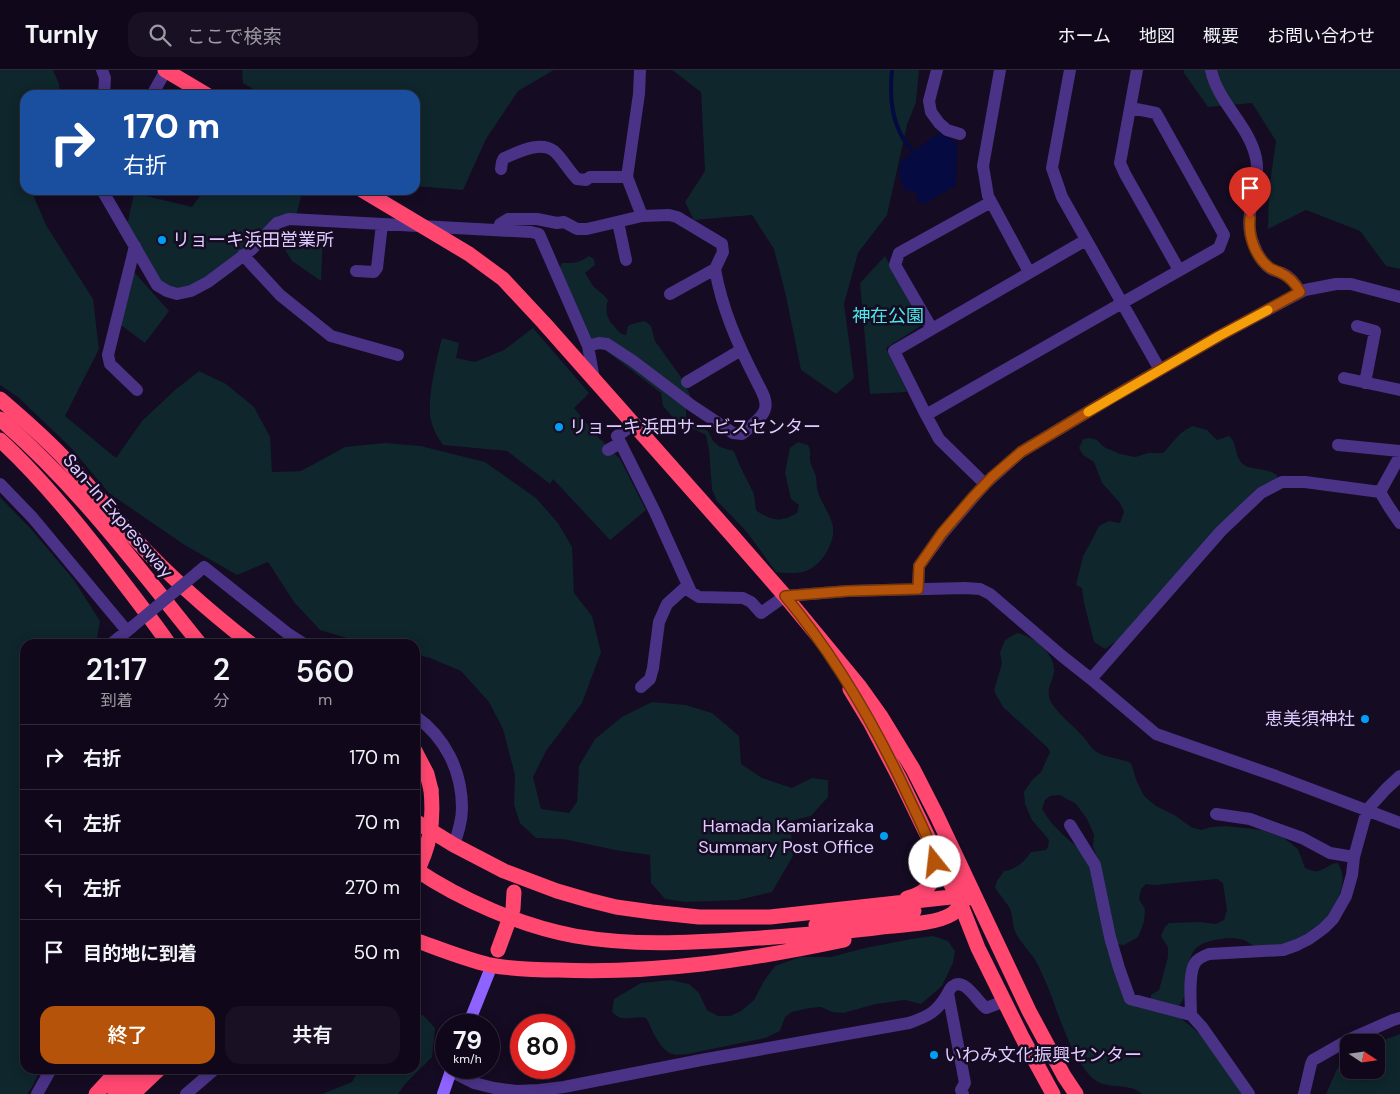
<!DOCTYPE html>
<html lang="ja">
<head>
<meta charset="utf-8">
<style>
  body { margin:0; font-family:"DM Sans","Noto Sans JP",sans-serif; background:#191123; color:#f1f3f6; height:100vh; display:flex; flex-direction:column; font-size:19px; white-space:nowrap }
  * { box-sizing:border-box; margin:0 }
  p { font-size:16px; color:#9c9aa2 }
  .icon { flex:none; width:28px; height:28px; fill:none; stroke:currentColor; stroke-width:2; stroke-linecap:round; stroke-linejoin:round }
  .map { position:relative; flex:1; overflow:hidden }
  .drawer { position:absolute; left:20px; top:569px; width:400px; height:435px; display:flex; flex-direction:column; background:#10081a; border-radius:15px; box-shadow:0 2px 12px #0003,0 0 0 1px #302939 }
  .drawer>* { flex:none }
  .guide { position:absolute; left:20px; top:20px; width:400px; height:105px; border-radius:15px; box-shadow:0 2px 12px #0003,0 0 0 1px #302939; background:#1a4fa0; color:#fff; overflow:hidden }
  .needle { width:32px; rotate:103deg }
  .buttons { position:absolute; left:1340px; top:964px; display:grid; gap:10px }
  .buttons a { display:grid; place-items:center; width:45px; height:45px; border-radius:10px; background:#10081a; box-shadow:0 2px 12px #0003,0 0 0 1px #302939; font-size:25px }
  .speed { position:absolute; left:435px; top:944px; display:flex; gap:10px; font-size:25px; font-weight:700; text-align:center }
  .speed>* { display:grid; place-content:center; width:65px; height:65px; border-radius:50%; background:#10081a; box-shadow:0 2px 12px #0003,0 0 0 1px #302939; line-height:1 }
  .speed small { font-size:12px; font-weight:400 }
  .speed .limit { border:8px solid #d22; background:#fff; color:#111 }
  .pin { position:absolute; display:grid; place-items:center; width:42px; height:42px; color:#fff; margin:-51px -21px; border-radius:50% 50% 50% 0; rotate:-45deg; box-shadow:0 0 5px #0007 }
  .pin .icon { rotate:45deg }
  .me { position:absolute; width:55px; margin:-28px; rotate:344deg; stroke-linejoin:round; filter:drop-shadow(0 0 4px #0008) }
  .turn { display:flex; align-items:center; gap:18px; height:105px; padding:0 20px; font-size:22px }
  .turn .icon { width:65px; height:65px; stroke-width:2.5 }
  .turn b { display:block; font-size:35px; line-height:42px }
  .eta { display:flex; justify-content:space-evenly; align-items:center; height:85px; text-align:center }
  .eta b { font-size:30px; font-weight:600; line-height:35px }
  .cta { display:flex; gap:10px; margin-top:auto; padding:10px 20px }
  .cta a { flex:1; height:58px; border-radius:15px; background:#b45309; color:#fff; font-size:20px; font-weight:600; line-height:58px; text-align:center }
  .cta a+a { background:#191123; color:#f1f3f6 }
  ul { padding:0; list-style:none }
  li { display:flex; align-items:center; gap:15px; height:65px; padding:0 20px; border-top:1px solid #302939 }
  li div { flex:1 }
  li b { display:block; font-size:19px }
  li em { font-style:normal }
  header { display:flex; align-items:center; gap:30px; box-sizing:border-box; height:70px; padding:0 25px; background:#10081a; border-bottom:1px solid #302939 }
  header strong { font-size:24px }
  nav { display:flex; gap:28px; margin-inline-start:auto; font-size:18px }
  .search { width:350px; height:45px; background:#191123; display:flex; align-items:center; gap:12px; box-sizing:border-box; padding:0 18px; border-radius:15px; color:#9c9aa2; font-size:19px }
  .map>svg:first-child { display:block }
</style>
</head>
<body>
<header>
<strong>Turnly</strong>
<div class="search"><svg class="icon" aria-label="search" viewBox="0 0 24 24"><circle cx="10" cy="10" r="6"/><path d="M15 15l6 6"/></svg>ここで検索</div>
<nav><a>ホーム</a><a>地図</a><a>概要</a><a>お問い合わせ</a></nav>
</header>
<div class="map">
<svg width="1400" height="1024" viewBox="0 0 1400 1024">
  <rect width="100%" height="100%" fill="#150b22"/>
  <path fill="#0e262c" d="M0,0H53L59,14L60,25H25V120H31L46,155L93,229L99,279L65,346L116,388L142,351L175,320L199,301L226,314L254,337L270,367L272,402L301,401L345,377L385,373L421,376L485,392L536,428L558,453L572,477L574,523L592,546L601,582L582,633L546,681L533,707L541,739L569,743L577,732L579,696L595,669L622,647L652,632L686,635L712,643L739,666L741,694L762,708L792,718L812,708L828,710V727L811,746L790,751L793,786L772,822L738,830L685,832L665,829L651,813L650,785L615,780L563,769L536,768L520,753L514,735L515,705L503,659L489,632L461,601L430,588L415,584V574H367L320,560L294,532L268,492L237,505L183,474L109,423L71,378L18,327L0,315Z
    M242,0H554L518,21L486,69L463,120L415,116V25H264L243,13Z
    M672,0H919L916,32L907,55L887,145L858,183L844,234L854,308L836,324L801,300L786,226L774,179L752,145L694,150L685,132L705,101L701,22Z
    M1184,0H1400V199L1386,196L1360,161L1306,140L1268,159L1269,120L1276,71L1252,33L1208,37L1184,3Z
    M204,120H303L295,149L278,150L195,219L160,217L123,153L128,151L134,123L192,137Z
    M299,161L323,165L321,211L292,191L279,170Z
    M589,186L594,189L595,195L585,203C589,208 591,214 595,218C600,222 604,225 608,230C605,241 606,247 614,256C618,261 620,264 626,265L628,256C634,253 639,252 645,251L651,256L655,271L683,310L691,327L686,339V348L708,361L713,371L720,377L734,381L739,394L754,424L756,440C771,451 780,453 797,443L799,435L791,429L785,403L790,378L798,372L808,375C811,381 810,383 810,389C810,395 815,401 816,407C817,412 816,417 818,422C822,435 831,444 833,457C835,475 820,498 803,502C794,504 784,503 776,502L747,462L717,431L712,419L709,380L706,365L675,350L663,336L661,323L604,279L590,273L559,199L562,193C574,193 579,193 589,186Z
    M885,186L922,255L886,278L907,322L870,324L860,213Z
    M134,202L169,241L145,273L118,253Z
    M533,258L589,323L574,338L600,369L620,389L646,440L610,470L553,409L550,414L507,381L443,375C439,369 434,362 432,354C425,336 437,287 442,268L459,273L456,288L475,292L504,280Z
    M1193,356L1207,360L1217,370L1229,366C1238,373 1234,387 1243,394C1252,401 1266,397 1277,405V409L1256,419L1185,495L1117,571L1105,579L1094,572L1084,533L1082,518L1076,515L1083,486L1091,472L1099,456L1109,451L1120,453L1124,442L1120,433L1102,413L1094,392L1083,385L1079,378L1083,369L1089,368L1097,370L1104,377L1120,384L1135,387L1148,383H1163C1173,373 1179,361 1193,356Z
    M0,427L31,459L74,510L100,551L96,574H25V999H41L32,1017L27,1024H0Z
    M1017,563C1033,566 1056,584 1054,602C1052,614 1045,619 1051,632C1059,646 1075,656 1085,669C1088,672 1091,678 1095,681C1105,688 1120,688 1131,693L1137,712L1144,726L1156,736L1176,746L1191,757L1201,760L1211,757L1227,756L1262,760L1284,768L1298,779L1305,798C1305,798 1313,801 1313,801C1322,803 1329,793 1338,793C1346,807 1343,819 1335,833C1333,838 1330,845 1326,849C1323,853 1317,855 1313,858C1298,870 1288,877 1269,877C1265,877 1261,878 1257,877C1253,876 1248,872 1244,870C1232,866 1213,869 1202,874C1179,886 1195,918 1179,936L1151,930V925L1159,920L1168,887V877L1161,866L1165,857L1169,853L1200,852L1216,854L1224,850L1227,840L1223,813L1217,809L1155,815L1146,814L1141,819L1139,829L1145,839L1144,852L1138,867L1124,875L1116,874L1100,793L1093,777L1094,765L1087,749L1076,734L1060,725L1050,726L1045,730L1042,739L1050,751L1062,764L1083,782L1090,798L1125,930L1178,946L1199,963L1244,1024H1142C1129,1012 1108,1020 1095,1010C1074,994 1060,949 1051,925C1047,914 1042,904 1037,893C1031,882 1020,873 1015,861C1012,854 1013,846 1010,839C1006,831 999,825 995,817L997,811L1004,801C1017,799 1024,792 1031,782L1046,780L1048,777L1049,770L1032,750L1025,734L1024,722L1032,710L1041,702L1050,682L1048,678L1003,637L994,621L1002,593L1000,583L1005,570Z
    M933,866L948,871L955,881L953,893L942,916L921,934L905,930L876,934L843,943L832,942L821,937L809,938L792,942L785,947L780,961L765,968L688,984C685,984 680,985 676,985C659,982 653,960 646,948C633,945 623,954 612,942L614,929L641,913L671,910L689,914L699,923L707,940L718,946H730L741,941L754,930L764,911L775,896L800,887H831L865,878L911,869Z
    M423,945L435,958L432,987L405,1014L398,1024H322L352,1012L359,999H415V946Z
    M1400,964V1024H1326L1337,999L1349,985V1000H1376V973Z"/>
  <path fill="#050b41" d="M940,62L957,73L956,115L924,134L918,132L916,122L910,120L906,122L899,105L901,91Z"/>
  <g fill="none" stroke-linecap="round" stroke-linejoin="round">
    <path stroke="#050b41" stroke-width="4" d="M892,0C889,29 892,60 913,81"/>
    <path stroke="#4a3286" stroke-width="12" d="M102,0L105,8L104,25
      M640,0L639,24L627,107L642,146
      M937,0L929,31L931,42L939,53L947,60L960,64
      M1000,0L983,96L988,126L1029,202
      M1070,0L1052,98L1062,127L1160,300
      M1137,0L1120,93L1125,104L1179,200
      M1211,0C1218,33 1249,55 1256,88C1262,117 1240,146 1254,175C1257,183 1263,194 1271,199C1274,201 1279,202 1282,203C1291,207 1296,214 1300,222
      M152,25L166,0
      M501,99L502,92L504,88C517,83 540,70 554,81C562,88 569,101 577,109L586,110L590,107H627
      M102,120L157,215L167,221L177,224L191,221L208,212L251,180L277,153L289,149L531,162L539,164L588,276L594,309
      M618,152L626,190
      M499,160L500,154L508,149H537L557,153L564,152L577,159H587L642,146L669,145L677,147L722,174L723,182L715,199
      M135,176L108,285L110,294L137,320
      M243,185L280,225L331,266L398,285
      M356,201L374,202L377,198L382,154
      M1357,256L1375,261L1365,313
      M932,259L895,195L899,183L991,132
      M588,276L599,273L607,274L633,291L691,335L733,363L742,364C749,358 763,347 765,339C768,329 760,319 756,310C738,275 722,239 715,199L670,224
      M1344,308L1400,320
      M687,312L741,280
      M926,345L1122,233L1219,178L1224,165L1156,43L1131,38
      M634,354L617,366L655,442L691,522L699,527L743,528L751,532L761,543L785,526L848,521L965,518L980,519L990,524L1062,586L1091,609L1156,664L1276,706L1400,753
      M1338,375L1400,381
      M608,380L620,373
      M0,414L32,447L127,561
      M985,414L939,369L926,345L894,281L1086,170
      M1380,422L1400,386
      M1380,422L1389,437L1400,453
      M197,503L204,497L287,563L304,574
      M918,519L919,496L943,463L985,414L1021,382L1111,328L1219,266L1305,220L1336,214H1351L1400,227
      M111,574L132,557
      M1091,609L1221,461L1261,423L1282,412H1305L1380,422
      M641,617L650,609L653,598L659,552L667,534L688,515
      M415,646C445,667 462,701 462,738C462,751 458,763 454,775
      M1216,744L1250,749L1302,768L1330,783L1354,787
      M1070,755L1095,795L1110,867L1119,898L1130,929L1191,945
      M450,1001L474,1013L494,1018L516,1021L539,1020L564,1017L701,990L909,953C929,946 937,942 948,923
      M37,1024L51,999
      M186,1024L215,999
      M963,1024L961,1020L965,1013L948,923C949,921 950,918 953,916C965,907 978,933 986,938L1005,931
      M1249,1024L1202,957L1191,945C1191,932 1188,904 1195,893C1198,888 1204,886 1209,884L1283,880L1297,875L1309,869L1324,858L1333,849L1346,826L1352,805L1354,787L1367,740L1386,719L1400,706
      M1304,1024L1311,994L1313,990L1350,969L1393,950L1400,948"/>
    <path stroke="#8f63ff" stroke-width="12" d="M468,955L492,895
      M443,1024L452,998"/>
    <path stroke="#ff4770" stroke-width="15" d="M165,0L207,25
      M362,120L469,184L503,209L544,253L730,463L785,526L860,617L880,645L913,699L937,746L1029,941L1064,1006L1076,1024
      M0,329C21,347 42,365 62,386C87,413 110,442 135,469C170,507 210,542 251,574
      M0,349C76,414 137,496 200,574
      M0,370C35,402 66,439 95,476C120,508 145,540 169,574
      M850,619L870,652L900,709L961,835L978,878L1022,967L1053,1024
      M415,681L427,704L431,720
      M415,751L454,775L504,801L557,821L588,830L616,837L652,842L699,847H770L960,826L972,828
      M415,799C461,830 521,856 575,866C632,876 688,873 745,869C791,866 836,863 882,857C901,855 936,854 952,844C964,836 966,820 963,806
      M907,828C930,823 939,807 933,784
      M816,855L914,841
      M415,870C440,879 464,889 490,895C512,899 536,900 558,900C655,904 750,890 844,870
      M96,1024L119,999
      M115,1024L137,999
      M133,1024L159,999"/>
    <path stroke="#4a3286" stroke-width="12" d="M132,557L197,503"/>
    <path stroke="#ff4770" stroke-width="15" d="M415,805C430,777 434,753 431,720
      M498,880L513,839L514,822"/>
  </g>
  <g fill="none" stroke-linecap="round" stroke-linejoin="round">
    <defs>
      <path id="route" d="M935,792C930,769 918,748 908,726C875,655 835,586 785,526L848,521L918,519L919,496L942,463L973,427L992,407L1021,382L1111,328L1219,266L1300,222C1295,213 1290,207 1281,203C1278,201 1273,200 1270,198C1255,187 1248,166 1250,148"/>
    </defs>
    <use href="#route" stroke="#753606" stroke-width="12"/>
    <use href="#route" stroke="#b45309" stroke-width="9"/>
    <path stroke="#f59e0b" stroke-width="9" d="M1088,342L1219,266L1268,240"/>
  </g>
  <g fill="#009ff7" stroke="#150b22" stroke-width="2">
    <circle cx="162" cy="170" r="5"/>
    <circle cx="559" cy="357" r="5"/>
    <circle cx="1365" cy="649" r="5"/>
    <circle cx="884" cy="766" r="5"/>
    <circle cx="934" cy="985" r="5"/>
  </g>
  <g text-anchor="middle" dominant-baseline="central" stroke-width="5" stroke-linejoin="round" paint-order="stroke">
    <g font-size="18" fill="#dfccff" stroke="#150b22" text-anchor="start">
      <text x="172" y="170">リョーキ浜田営業所</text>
      <text x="569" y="357">リョーキ浜田サービスセンター</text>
      <text x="1355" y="649" text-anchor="end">恵美須神社</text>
      <text x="874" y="756" text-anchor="end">Hamada Kamiarizaka<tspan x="874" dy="21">Summary Post Office</tspan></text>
      <text x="944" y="985">いわみ文化振興センター</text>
    </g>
    <g font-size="18" fill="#4de9ea" stroke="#150b22">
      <text x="888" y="246">神在公園</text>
    </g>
    <g font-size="18" fill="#dfccff" stroke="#150b22">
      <text transform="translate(118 446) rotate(49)">San-In Expressway</text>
    </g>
  </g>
</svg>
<div class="buttons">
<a><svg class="needle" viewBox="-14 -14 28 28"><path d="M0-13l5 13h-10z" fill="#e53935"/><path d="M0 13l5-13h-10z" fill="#9c9aa2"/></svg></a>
</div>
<div class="speed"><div>79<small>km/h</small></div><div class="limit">80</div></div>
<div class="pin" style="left:1250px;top:148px;background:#d93025"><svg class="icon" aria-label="arrive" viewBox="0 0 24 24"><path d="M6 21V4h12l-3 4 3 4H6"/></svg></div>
<svg class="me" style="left:935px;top:792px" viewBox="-20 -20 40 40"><circle r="19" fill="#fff"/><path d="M0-13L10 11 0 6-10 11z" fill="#b45309"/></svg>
<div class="guide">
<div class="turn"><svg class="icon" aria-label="right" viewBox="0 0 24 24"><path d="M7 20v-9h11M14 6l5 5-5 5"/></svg><div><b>170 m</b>右折</div></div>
</div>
<section class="drawer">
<div class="eta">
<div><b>21:17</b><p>到着</p></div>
<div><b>2</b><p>分</p></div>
<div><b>560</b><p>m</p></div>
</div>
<ul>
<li><svg class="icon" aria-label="right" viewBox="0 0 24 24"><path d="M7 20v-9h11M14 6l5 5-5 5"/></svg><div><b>右折</b></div><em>170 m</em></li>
<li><svg class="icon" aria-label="left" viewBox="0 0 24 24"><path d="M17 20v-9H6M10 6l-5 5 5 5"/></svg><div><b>左折</b></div><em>70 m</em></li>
<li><svg class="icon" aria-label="left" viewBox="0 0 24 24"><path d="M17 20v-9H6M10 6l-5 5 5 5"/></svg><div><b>左折</b></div><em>270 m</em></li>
<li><svg class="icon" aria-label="arrive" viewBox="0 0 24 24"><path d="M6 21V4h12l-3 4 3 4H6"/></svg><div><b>目的地に到着</b></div><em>50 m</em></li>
</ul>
<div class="cta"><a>終了</a><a>共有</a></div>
</section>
</div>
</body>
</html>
